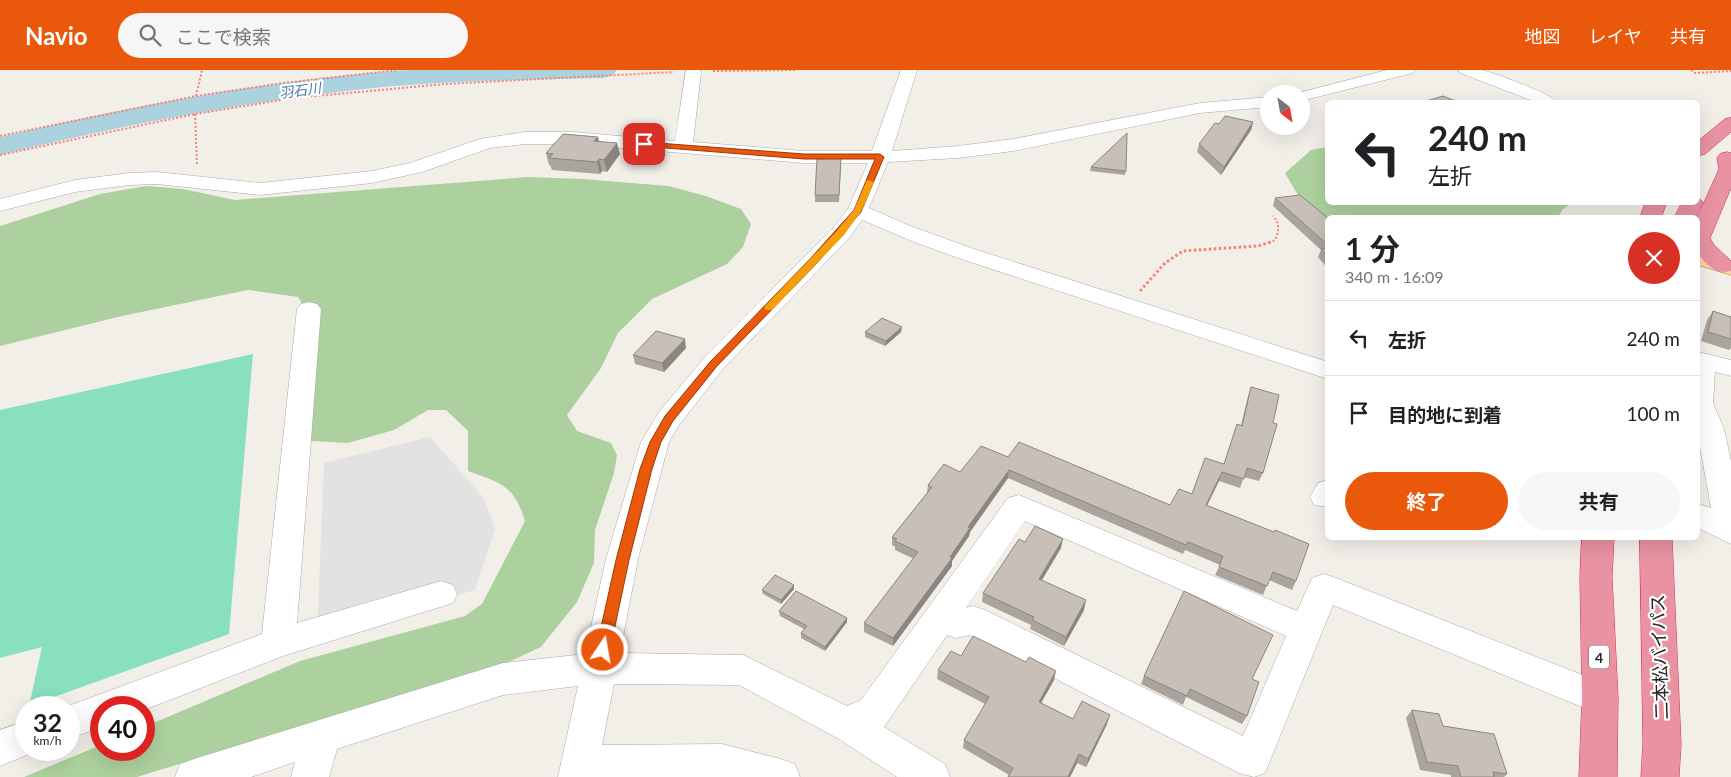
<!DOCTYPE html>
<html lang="ja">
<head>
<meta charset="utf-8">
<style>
  body { margin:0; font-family:Lato,"Noto Sans JP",sans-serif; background:#f6f6f6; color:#202124; height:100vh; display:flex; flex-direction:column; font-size:19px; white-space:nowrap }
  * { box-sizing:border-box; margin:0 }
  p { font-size:16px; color:#757577 }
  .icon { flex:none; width:28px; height:28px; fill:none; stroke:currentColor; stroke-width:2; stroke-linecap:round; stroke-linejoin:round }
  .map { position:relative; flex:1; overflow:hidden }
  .side { position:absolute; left:1325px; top:145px; width:375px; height:325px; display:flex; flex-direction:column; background:#fff; border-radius:8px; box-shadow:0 5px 20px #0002 }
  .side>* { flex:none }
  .guide { position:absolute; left:1325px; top:30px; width:375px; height:105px; border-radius:8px; box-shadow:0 5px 20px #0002; background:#fff; color:#202124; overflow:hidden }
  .needle { width:32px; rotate:149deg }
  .tools { position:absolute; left:1260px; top:15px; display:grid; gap:10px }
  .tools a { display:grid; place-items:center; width:50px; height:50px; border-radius:50%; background:#fff; box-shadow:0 5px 20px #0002; font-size:25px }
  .speed { position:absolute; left:15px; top:626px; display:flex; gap:10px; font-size:25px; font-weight:700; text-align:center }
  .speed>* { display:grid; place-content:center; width:65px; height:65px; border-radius:50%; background:#fff; box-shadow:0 5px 20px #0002; line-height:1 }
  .speed small { font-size:12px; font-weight:400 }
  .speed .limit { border:8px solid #d22; background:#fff; color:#111 }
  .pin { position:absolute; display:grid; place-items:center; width:42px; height:42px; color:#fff; margin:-21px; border-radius:10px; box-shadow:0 2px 8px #0006 }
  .me { position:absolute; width:55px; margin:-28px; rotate:12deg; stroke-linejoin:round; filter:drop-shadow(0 0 4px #0008) }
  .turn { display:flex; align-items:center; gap:18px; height:105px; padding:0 20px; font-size:22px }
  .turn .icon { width:65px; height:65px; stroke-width:2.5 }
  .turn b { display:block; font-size:35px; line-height:42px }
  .round { display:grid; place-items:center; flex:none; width:52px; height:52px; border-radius:26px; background:#f6f6f6 }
  .headline { display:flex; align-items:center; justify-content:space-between; height:85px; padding:0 20px }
  h1 { font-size:30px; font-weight:700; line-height:38px }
  .cta { display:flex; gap:10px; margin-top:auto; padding:10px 20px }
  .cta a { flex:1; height:58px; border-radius:30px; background:#ea580c; color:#fff; font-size:20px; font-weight:700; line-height:58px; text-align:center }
  .cta a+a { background:#f6f6f6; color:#202124 }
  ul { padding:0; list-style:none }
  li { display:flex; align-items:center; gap:15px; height:75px; padding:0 20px; border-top:1px solid #e0e0e0 }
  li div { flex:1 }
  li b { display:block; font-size:19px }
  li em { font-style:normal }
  header { display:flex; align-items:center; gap:30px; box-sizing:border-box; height:70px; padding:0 25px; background:#ea580c; color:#fff }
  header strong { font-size:24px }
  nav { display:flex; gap:28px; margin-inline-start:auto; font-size:18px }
  .search { width:350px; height:45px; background:#f6f6f6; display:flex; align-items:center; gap:12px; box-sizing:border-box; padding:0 18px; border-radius:28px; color:#757577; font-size:19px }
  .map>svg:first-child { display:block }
</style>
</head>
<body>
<header>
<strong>Navio</strong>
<div class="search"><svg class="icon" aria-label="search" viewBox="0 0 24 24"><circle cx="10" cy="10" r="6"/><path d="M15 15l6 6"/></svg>ここで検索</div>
<nav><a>地図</a><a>レイヤ</a><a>共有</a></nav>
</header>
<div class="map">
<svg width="1731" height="707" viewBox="0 0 1731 707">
  <rect width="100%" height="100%" fill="#f2efe9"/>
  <path fill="#add19e" d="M1327,77L1328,132L1572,133L1563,139L1558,147L1328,148L1299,127L1285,103L1311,80Z
    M528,107L583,109L668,116L706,126L741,139L751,154L743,177L727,194L652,229L618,263L601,298L567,345L577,361L611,373L617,385L614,403L595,460L594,493L577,532L541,577L502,595L137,707H24L101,675V680H144V657L300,591L465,546L482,534L525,451C514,415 501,413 468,401V361L446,340H428L394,360L348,373L310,371L312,250L298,227L248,220L122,246L0,276V156L100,124L146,116L183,119L235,130Z"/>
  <path fill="#88e0be" d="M253,284L229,564L29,636L42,577L0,588V340Z"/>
  <path fill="#e2e2e2" d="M430,367L483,427L495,459L475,520L317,568L324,393Z"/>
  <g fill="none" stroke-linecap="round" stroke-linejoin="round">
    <path fill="#aad3df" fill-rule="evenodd" d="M405,0H617L613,5L604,8C531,10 457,10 384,17C254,30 127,54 0,85V67C133,36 268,10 405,0Z"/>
    <defs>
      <path id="minor" d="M686,0H700L701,2L693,72L804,81H872L901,0H917L892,81L958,76L1013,69L1200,33L1269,27V37L1200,43L1013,81L958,88L888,92L869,138L908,155L974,179L1328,292V309L958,188L914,172L862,150L849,168L722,300L679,355L669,372L638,489L620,583L743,585L847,636L861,630L1008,428L1019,425L1297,541L1312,508L1324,504L1336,508L1613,617L1618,628L1613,639L1600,644L1587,639L1333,535L1265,703L1254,707L1239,703L970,565L956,568L947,565L884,657L945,694L950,707H897L839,669L739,615L614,614L602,675L722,674L781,689L795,694L800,707H558L578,616L503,625L337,679L329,707H291L295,692L251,707H175L180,694L194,689L503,593L585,584L606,489L641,372L659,342L704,288L833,158L848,139L868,93H804L574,74H525L490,78L422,102L372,113L260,125L157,114L129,115L75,122L0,141V129L75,110L129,103L157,102L260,113L372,101L410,93L480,69L525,62H574L675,71ZM1025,451L1286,566L1243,666L985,540L973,536L966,538Z
        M1387,0H1415L1413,3L1301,31V24H1294Z
        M1458,0C1465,0 1474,0 1481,0C1493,2 1551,24 1557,32H1536L1460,3Z
        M309,232L317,234L321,239L297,553L441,511L453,515L457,524L453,533L283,586L144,640V638H101V657L69,669V638H63L262,564L297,239L301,234Z
        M1703,283L1731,290V306L1715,302L1713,333L1724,359L1731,391V474L1698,458V434L1711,438L1698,366V284Z
        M1328,410V437L1314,435L1310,427L1318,413Z
        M26,651V680H39L0,696V660Z"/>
      <path id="major" d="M1698,181L1731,191V205L1698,195Z"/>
      <path id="highway" d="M1731,48V62L1705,84L1698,86V71L1725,49Z
        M1727,82L1731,83V118L1710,168L1714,175L1731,191V201C1716,205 1707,195 1698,184L1697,148L1719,99L1717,88L1720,84Z
        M1698,127L1703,132L1695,148H1674L1682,132H1698Z
        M1646,132H1667L1661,148H1640Z
        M1582,468H1614L1612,507L1618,628L1617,707H1579L1582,628L1580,507Z
        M1640,468H1672L1681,674L1679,707H1641L1643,674Z"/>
    </defs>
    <use href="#minor" stroke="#a9a9a9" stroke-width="1"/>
    <use href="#major" stroke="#a06b00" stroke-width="1"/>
    <use href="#highway" stroke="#dc2a67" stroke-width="1"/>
    <path stroke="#fa8072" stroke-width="2" stroke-dasharray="2 2" stroke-linecap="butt" d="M1691,0L1695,3L1731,1
      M713,1L797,0
      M196,26L202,0
      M195,44L197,95
      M0,66L196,26L283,13L398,0
      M0,85L195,44L294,28L445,14L674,2
      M1269,173L1275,170C1279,161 1280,153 1273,146"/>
    <path stroke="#fa8072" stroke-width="3" stroke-dasharray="2.5 2.5" stroke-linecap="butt" d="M1140,221L1165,193L1183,181L1258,176L1271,172"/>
    <use href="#minor" fill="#fff" fill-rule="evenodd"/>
    <use href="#major" fill="#fcd6a4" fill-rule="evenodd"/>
    <use href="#highway" fill="#e892a2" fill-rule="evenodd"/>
  </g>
  <path fill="#aba49e" d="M1253,52L1251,60L1221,105L1197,82L1199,74Z
    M598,67L599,72L620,84L607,102L602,101L600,104L552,100L550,95H549L546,83Z
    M841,95L839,132H815V125Z
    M1091,97L1126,101L1125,105L1090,101Z
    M1275,128L1328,148V199L1318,187L1321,180L1273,136Z
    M1713,241L1731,247V278L1729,280L1701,271L1707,250Z
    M865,262H901L885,276L865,267Z
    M686,278L664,302L635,294L633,285Z
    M1251,317L1263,403L1259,411L1244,407L1240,418L1219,411L1206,435L1296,511L1292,520L1269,510L1263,525L1215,505L1220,495L1185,480L1183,484L1008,408L970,462L969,466L952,491V496L893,576L864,562V553L914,489L895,480V477L892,475V467L927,423L928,415L960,402L1008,387L1170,435L1192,424L1224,394L1237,354L1241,355L1248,326Z
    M1025,472L1061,478L1042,510L1084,540L1064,576L1030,559L1031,555L982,532L983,523Z
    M794,519L781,534L763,524L762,520Z
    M779,541L847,548V552L825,581L801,568V563L804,559L780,546Z
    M961,586L1054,610L1041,633L1073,649L1107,654L1086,697L1077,693L1070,707H1008L1009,705L963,678L964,670L985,634L937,609L938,600Z
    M1144,606L1252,609L1247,646L1242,654L1186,627L1183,635L1141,614Z
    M1412,640L1443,656L1507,704L1504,707H1451V705L1420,700L1406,648Z"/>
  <path fill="#8b8681" d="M1253,52L1251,60L1221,105L1224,97Z
    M598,67L600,78L594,71Z
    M617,73L620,84L607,102L604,90Z
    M599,89L602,101L600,104L597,92Z
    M902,257L901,262L885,276L886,271Z
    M685,269L686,278L664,302L662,293Z
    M1009,400L1008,408L970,462L969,466L952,491V496L893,576V568L950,487L968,457Z
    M1222,402L1219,411L1203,444L1206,435Z
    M1063,469L1061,478L1037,518L1039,509Z
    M794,515V519L781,534V530Z
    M1086,530L1084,540L1064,576L1066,567Z
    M847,548V552L825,581V577Z
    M1056,601L1054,610L1037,640L1039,632Z
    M1110,645L1107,654L1086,697L1088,689Z
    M1079,684L1077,693L1070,707H1068Z"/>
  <path fill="#c7bfb8" stroke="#8b8681" d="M1443,26L1458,32H1423Z
    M1225,46L1253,52L1224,97L1199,74L1215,53L1219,54Z
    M1127,63L1126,101L1091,97Z
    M563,64L598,67L594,71L617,73L604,90L599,89L597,92L549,88L553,84L546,83Z
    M817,88H841L839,125H815Z
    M1300,125L1328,148V175L1275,128Z
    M1321,179H1328V187Z
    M1713,241L1731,247V269L1708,262Z
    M882,248L902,257L886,271L865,262Z
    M656,261L685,269L662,293L633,285Z
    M1251,317L1279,325L1273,353L1277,354L1263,403L1247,398L1244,409L1222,402L1206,435L1274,462L1275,460L1309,474L1296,511L1273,502L1267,516L1219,497L1223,486L1188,472L1186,475L1009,400L968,457L970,458L950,487L952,488L893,568L864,553L918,482L895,471L897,469L892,467L932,417L928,415L944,394L960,402L981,376L1008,387L1019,372L1170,435L1179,419L1192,424L1205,388L1224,394L1237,354L1242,356Z
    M1035,456L1063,469L1039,509L1086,530L1066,567L1032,550L1034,547L983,523L1019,469L1025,472Z
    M775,505L794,515L781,530L762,520Z
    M796,521L847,548L825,577L801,563L807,556L779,541Z
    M1184,521L1273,565L1252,609L1259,612L1247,646L1190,619L1187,626L1144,606Z
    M973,566L1026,592L1029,587L1056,601L1039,632L1073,649L1082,631L1110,645L1088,689L1079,684L1068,707H1008L1013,698L964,670L989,627L938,600L951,581L961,586Z
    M1412,640L1439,644L1443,656L1494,664L1507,704L1493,702L1494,707H1461L1458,696L1427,692Z"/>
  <path fill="#ea580c" stroke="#983908" d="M644,72L804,84H880L884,87L861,142L817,193L717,296L673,351L661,372L652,399L629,490L610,580L608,584L603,586L598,584L596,580L616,490L640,399L650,372L665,346L710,292L810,189L854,140L875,89H804L641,76V73Z"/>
  <path fill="#f59e0b" d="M867,110L874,112L862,140L844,165L772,240H765V236L837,161L854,140Z"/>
  <g text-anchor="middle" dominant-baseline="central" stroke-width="4.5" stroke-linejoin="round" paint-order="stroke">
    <g font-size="14" font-style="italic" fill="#4a7aab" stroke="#fff">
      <text transform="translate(300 20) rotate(-8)">羽石川</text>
    </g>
    <rect fill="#fff" stroke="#646464" stroke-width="1" x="1589" y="575.5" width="20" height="23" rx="4"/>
    <g font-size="14" font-weight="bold" fill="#222">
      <text x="1599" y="587">4</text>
    </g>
    <g font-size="18" fill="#222" stroke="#fff">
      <text transform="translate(1659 587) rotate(-92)">二本松バイパス</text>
    </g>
  </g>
</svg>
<div class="tools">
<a><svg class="needle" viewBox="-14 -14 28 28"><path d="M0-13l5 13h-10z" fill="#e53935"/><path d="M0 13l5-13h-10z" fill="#757577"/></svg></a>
</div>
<div class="speed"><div>32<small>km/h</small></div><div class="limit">40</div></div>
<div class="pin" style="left:644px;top:74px;background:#d93025"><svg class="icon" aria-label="arrive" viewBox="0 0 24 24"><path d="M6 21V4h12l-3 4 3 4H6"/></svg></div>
<svg class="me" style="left:603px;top:580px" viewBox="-20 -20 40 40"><circle r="17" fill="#ea580c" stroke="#fff" stroke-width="3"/><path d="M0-11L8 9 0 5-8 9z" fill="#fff"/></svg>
<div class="guide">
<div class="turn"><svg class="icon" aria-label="left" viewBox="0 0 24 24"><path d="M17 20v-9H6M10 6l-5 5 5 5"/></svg><div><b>240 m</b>左折</div></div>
</div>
<section class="side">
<div class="headline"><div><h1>1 分</h1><p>340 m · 16:09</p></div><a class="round" style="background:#d93025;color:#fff"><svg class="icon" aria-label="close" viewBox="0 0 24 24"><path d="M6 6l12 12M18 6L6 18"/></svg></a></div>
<ul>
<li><svg class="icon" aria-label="left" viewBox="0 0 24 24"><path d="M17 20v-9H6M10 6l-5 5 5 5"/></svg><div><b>左折</b></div><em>240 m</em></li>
<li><svg class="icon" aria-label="arrive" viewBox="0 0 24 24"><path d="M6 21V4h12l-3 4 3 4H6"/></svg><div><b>目的地に到着</b></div><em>100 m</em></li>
</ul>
<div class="cta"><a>終了</a><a>共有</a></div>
</section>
</div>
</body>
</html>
